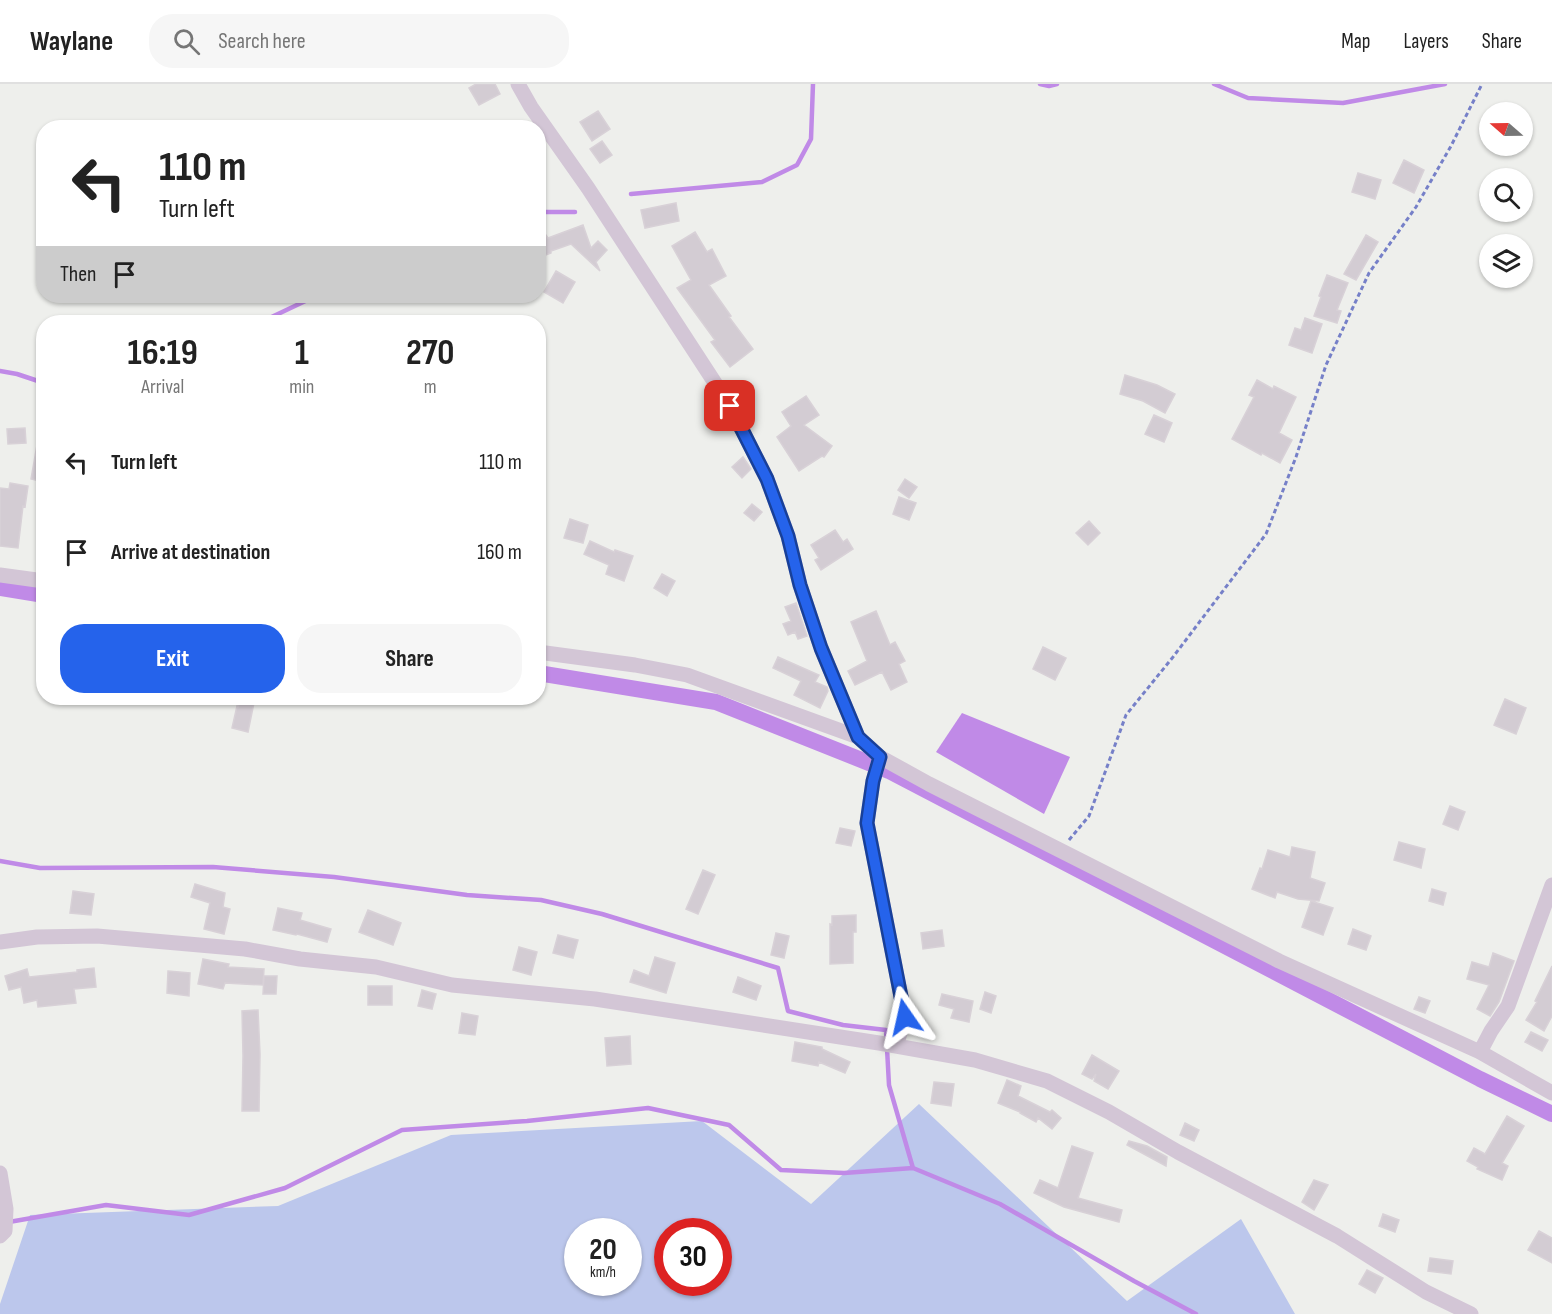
<!DOCTYPE html>
<html lang="en">
<head>
<meta charset="utf-8">
<style>
  body { margin:0; font-family:"Sofia Sans Condensed",sans-serif; background:#f6f6f6; color:#222; height:100vh; display:flex; flex-direction:column; font-size:22px; white-space:nowrap }
  * { box-sizing:border-box; margin:0 }
  p { font-size:20px; color:#767676 }
  .icon { flex:none; width:33px; height:33px; fill:none; stroke:currentColor; stroke-width:2; stroke-linecap:round; stroke-linejoin:round }
  .map { position:relative; flex:1; overflow:hidden }
  .side { position:absolute; left:36px; top:231px; width:510px; height:390px; display:flex; flex-direction:column; background:#fff; border-radius:24px; box-shadow:0 2px 4px #0004 }
  .side>* { flex:none }
  .guide { position:absolute; left:36px; top:36px; width:510px; height:183px; border-radius:24px; box-shadow:0 2px 4px #0004; background:#fff; color:#222; overflow:hidden }
  .needle { width:39px; rotate:290deg }
  .buttons { position:absolute; left:1479px; top:18px; display:grid; gap:12px }
  .buttons a { display:grid; place-items:center; width:54px; height:54px; border-radius:50%; background:#fff; box-shadow:0 2px 4px #0004; font-size:30px }
  .speed { position:absolute; left:564px; top:1134px; display:flex; gap:12px; font-size:30px; font-weight:700; text-align:center }
  .speed>* { display:grid; place-content:center; width:78px; height:78px; border-radius:50%; background:#fff; box-shadow:0 2px 4px #0004; line-height:1 }
  .speed small { font-size:15px; font-weight:400 }
  .speed .limit { border:9px solid #d22; background:#fff; color:#111 }
  .pin { position:absolute; display:grid; place-items:center; width:51px; height:51px; color:#fff; margin:-26px; border-radius:12px; box-shadow:0 3px 9px #0006 }
  .me { position:absolute; width:66px; margin:-33px; rotate:349deg; stroke-linejoin:round; filter:drop-shadow(0 0 4px #0008) }
  .turn { display:flex; align-items:center; gap:21px; height:126px; padding:0 24px; font-size:27px }
  .turn .icon { width:78px; height:78px; stroke-width:2.5 }
  .turn b { display:block; font-size:42px; line-height:51px }
  .then { display:flex; align-items:center; height:57px; padding:0 24px; background:#0003; gap:12px; font-size:22px }
  .eta { display:flex; justify-content:space-evenly; align-items:center; height:102px; text-align:center }
  .eta b { font-size:36px; font-weight:700; line-height:42px }
  .button { display:flex; gap:12px; margin-top:auto; padding:12px 24px }
  .button a { flex:1; height:69px; border-radius:24px; background:#2563eb; color:#fff; font-size:24px; font-weight:700; line-height:69px; text-align:center }
  .button a+a { background:#f6f6f6; color:#222 }
  ul { padding:0; list-style:none }
  li { display:flex; align-items:center; gap:18px; height:90px; padding:0 24px }
  li div { flex:1 }
  li b { display:block; font-size:22px }
  li em { font-style:normal }
  header { display:flex; align-items:center; gap:36px; box-sizing:border-box; height:84px; padding:0 30px; background:#fff; border-bottom:2px solid #e0e0e0 }
  header strong { font-size:28px }
  nav { display:flex; gap:33px; margin-inline-start:auto; font-size:21px }
  .search { width:420px; height:54px; background:#f6f6f6; display:flex; align-items:center; gap:15px; box-sizing:border-box; padding:0 21px; border-radius:24px; color:#767676; font-size:22px }
  .map>svg:first-child { display:block }
</style>
</head>
<body>
<header>
<strong>Waylane</strong>
<div class="search"><svg class="icon" aria-label="search" viewBox="0 0 24 24"><circle cx="10" cy="10" r="6"/><path d="M15 15l6 6"/></svg>Search here</div>
<nav><a>Map</a><a>Layers</a><a>Share</a></nav>
</header>
<div class="map">
<svg width="1552" height="1230" viewBox="0 0 1552 1230">
  <rect width="100%" height="100%" fill="#eeefec"/>
  <path fill="#bcc7ec" fill-rule="evenodd" d="M919,1020L1127,1217L1241,1135L1295,1230H0V1220L30,1131L278,1122L451,1051L702,1037L811,1120ZM578,1148H628V1198H578ZM668,1148H718V1198H668Z"/>
  <path fill="#c08ae7" d="M962,629L1070,673L1044,730L936,668Z"/>
  <g fill="none" stroke-linecap="round" stroke-linejoin="round">
    <path stroke="#c08ae7" stroke-width="4.5" d="M1040,0L1049,2L1057,0
      M1214,0L1248,14L1343,19L1445,0
      M631,110L762,98L797,81L811,55L813,0
      M538,128H575
      M261,238L316,212
      M0,287L17,290L44,299
      M0,777L40,784L213,783L334,793L467,811L541,816L602,830L778,884L788,927L843,941L886,946L889,1001L913,1084
      M9,1138L106,1121L189,1131L285,1104L402,1046L527,1037L648,1024L729,1041L781,1086L844,1089L913,1084L1000,1120L1134,1197L1196,1230"/>
    <path stroke="#c08ae7" stroke-width="16" d="M0,504L44,511
      M538,589L716,618L889,687L1480,995L1552,1030"/>
  </g>
  <path fill="#d3ccd3" stroke="#d8d1d7" stroke-width="1.5" d="M476,0H495L500,10L479,21L469,4Z
    M598,27L610,45L592,57L580,38Z
    M602,57L612,71L600,79L590,65Z
    M1404,76L1424,86L1414,109L1393,99Z
    M1358,89L1381,96L1375,115L1352,108Z
    M676,119L679,137L645,144L641,126Z
    M538,140L548,154L583,141L591,164L598,157L607,166L596,178L600,187L571,160L551,167V169L538,174Z
    M695,148L707,168L712,165L726,192L709,201L731,232L729,233L753,265L730,283L711,258L715,256L677,204L691,196L672,162Z
    M1366,151L1378,158L1356,196L1344,190Z
    M556,187L575,198L563,219L544,208Z
    M1327,191L1348,199L1337,226L1341,227L1337,239L1314,232L1321,213L1319,212Z
    M1305,234L1322,240L1312,269L1289,261L1295,244L1301,246Z
    M1125,291L1157,301L1175,310L1165,329L1143,317L1120,310Z
    M1257,296L1273,305L1274,302L1296,313L1279,349L1292,356L1280,379L1262,369L1261,371L1232,355L1254,313L1249,311Z
    M806,312L819,331L804,341L832,362L824,373L822,372L799,387L777,353L791,342L782,328Z
    M1154,331L1172,339L1164,358L1145,350Z
    M25,344L26,359L8,360L7,345Z
    M37,361H44V398L31,395Z
    M743,373L751,385L742,394L732,383Z
    M905,395L917,403L909,414L898,406Z
    M10,399L28,402L25,423L23,422L18,464L0,462V404L9,405Z
    M899,413L916,419L909,436L893,430Z
    M752,420L762,428L754,437L744,429Z
    M570,435L588,441L583,459L564,454Z
    M1089,437L1100,449L1088,461L1076,449Z
    M835,446L843,458L847,455L853,465L821,486L815,476L819,474L811,461Z
    M590,457L614,468L615,466L633,472L624,497L606,490L609,481L584,470Z
    M662,490L675,497L667,512L654,504Z
    M796,519L807,552L798,555L795,548L788,551L783,540L791,537L785,523Z
    M876,527L890,561L895,558L905,577L899,580L907,598L891,606L882,588L855,601L848,587L867,577L851,538Z
    M1043,563L1066,574L1055,596L1033,585Z
    M778,573L819,591L815,598L827,603L828,607L820,624L794,611L801,597L773,584Z
    M241,614H255L248,648L232,644L237,622L238,623Z
    M1505,615L1526,624L1516,650L1494,641Z
    M1450,722L1465,728L1458,746L1443,740Z
    M840,744L855,747L851,762L836,759Z
    M1399,758L1425,765L1421,784L1394,776Z
    M1292,763L1315,768L1310,794L1325,799L1319,817L1298,815L1277,808L1275,814L1252,805L1260,784L1262,785L1268,766L1290,773Z
    M703,786L715,791L698,830L686,825Z
    M195,800L225,809L223,823L230,825L224,850L204,845L210,819L191,813Z
    M1432,805L1446,809L1443,821L1429,817Z
    M73,807L94,810L91,831L70,829Z
    M1311,817L1333,824L1323,851L1302,843Z
    M278,824L302,829L300,836L331,845L327,858L297,850L296,851L273,846Z
    M368,826L401,839L393,861L359,848Z
    M856,831V848H853V879L830,880V840L832,841V832Z
    M1353,845L1371,852L1366,866L1348,860Z
    M942,846L944,862L923,865L921,849Z
    M776,849L789,852L784,874L771,871Z
    M558,851L578,856L573,874L553,869Z
    M519,863L537,868L531,891L513,886Z
    M1493,869L1514,877L1499,918L1490,932L1477,925L1489,901L1467,895L1472,878L1489,883Z
    M655,873L675,879L666,909L630,898L634,886L649,892Z
    M203,875L229,880L228,883L264,885L263,901L225,899L223,905L198,900Z
    M1552,882V932L1544,947L1526,936L1537,918L1535,917Z
    M94,884L96,903L74,905L76,919L38,923L37,916L24,919L21,903L9,906L5,892L27,885L29,893L77,888V886Z
    M168,887L190,889L189,912L167,909Z
    M264,892H277L276,910H263Z
    M738,893L761,902L756,916L733,908Z
    M368,902H392V921H368Z
    M422,906L436,910L432,925L418,922Z
    M985,908L996,912L991,929L980,925Z
    M942,910L973,917L969,938L951,934L954,925L939,921Z
    M1419,913L1430,917L1425,929L1414,925Z
    M258,926L260,970L259,1027H242L243,972L242,927Z
    M462,929L478,932L475,951L459,949Z
    M1531,948L1548,956L1542,967L1525,958Z
    M630,952L631,980L607,982L605,954Z
    M795,958L822,963V965L850,978L845,989L819,978L818,982L792,977Z
    M1092,971L1119,987L1108,1005L1094,997L1096,990L1092,995L1082,990Z
    M1007,996L1021,1002L1018,1012L1050,1028L1052,1026L1061,1034L1052,1045L1038,1034L1036,1038L1020,1029V1028L998,1019Z
    M934,998L954,1000L951,1022L931,1019Z
    M1507,1032L1524,1042L1502,1079L1508,1082L1502,1096L1477,1085L1478,1083L1467,1077L1474,1064L1485,1070Z
    M1185,1039L1199,1046L1194,1057L1180,1051Z
    M1129,1057L1147,1062L1167,1073L1166,1082L1127,1061Z
    M1072,1062L1093,1069L1078,1114L1122,1126L1119,1138L1064,1123L1034,1109L1040,1096L1058,1104Z
    M1314,1096L1328,1101L1314,1126L1302,1118Z
    M1383,1130L1399,1136L1395,1148L1379,1142Z
    M1539,1147L1552,1154V1179L1528,1166Z
    M1430,1174L1453,1177L1451,1190L1428,1187Z
    M1367,1186L1383,1194L1375,1209L1359,1200Z"/>
  <g fill="none" stroke-linecap="round" stroke-linejoin="round">
    <path stroke="#7680c8" stroke-width="3" stroke-dasharray="4.5 3" stroke-linecap="butt" d="M1069,756L1089,732L1126,631L1173,573L1266,450L1296,373L1326,281L1369,189L1416,123L1451,62L1482,0"/>
    <path stroke="#d3c6d6" stroke-width="15" d="M518,0L531,23L588,104L730,322L767,395L788,452L800,501L821,564L858,653
      M0,491L44,497
      M538,568L635,581L687,591L858,653L880,673L929,700L1279,877L1480,968L1552,1009
      M880,673L873,697L867,739L905,933L896,962
      M0,858L37,853L97,852L245,865L300,875L376,883L452,901L595,915L879,959L975,976L1047,997L1109,1028L1178,1068L1337,1152L1426,1208L1471,1230
      M1480,968L1491,947L1508,922L1552,801
      M0,1089L6,1125L5,1147L0,1152"/>
  </g>
  <g fill="none" stroke-linecap="round" stroke-linejoin="round">
    <defs>
      <path id="route" d="M730,322L767,395L788,452L800,501L821,564L858,653L880,673L873,697L867,739L905,933"/>
    </defs>
    <use href="#route" stroke="#184099" stroke-width="15"/>
    <use href="#route" stroke="#2563eb" stroke-width="10"/>
  </g>
</svg>
<div class="buttons">
<a><svg class="needle" viewBox="-14 -14 28 28"><path d="M0-13l5 13h-10z" fill="#e53935"/><path d="M0 13l5-13h-10z" fill="#767676"/></svg></a>
<a><svg class="icon" aria-label="search" viewBox="0 0 24 24"><circle cx="10" cy="10" r="6"/><path d="M15 15l6 6"/></svg></a>
<a><svg class="icon" aria-label="layers" viewBox="0 0 24 24"><path d="M12 4l9 5-9 5-9-5zM3 14l9 5 9-5"/></svg></a>
</div>
<div class="speed"><div>20<small>km/h</small></div><div class="limit">30</div></div>
<div class="pin" style="left:730px;top:322px;background:#d93025"><svg class="icon" aria-label="arrive" viewBox="0 0 24 24"><path d="M6 21V4h12l-3 4 3 4H6"/></svg></div>
<svg class="me" style="left:905px;top:933px" viewBox="-20 -20 40 40"><path d="M0-17L14 15 0 8-14 15z" fill="#2563eb" stroke="#fff" stroke-width="4"/></svg>
<div class="guide">
<div class="turn"><svg class="icon" aria-label="left" viewBox="0 0 24 24"><path d="M17 20v-9H6M10 6l-5 5 5 5"/></svg><div><b>110 m</b>Turn left</div></div>
<div class="then">Then<svg class="icon" aria-label="arrive" viewBox="0 0 24 24"><path d="M6 21V4h12l-3 4 3 4H6"/></svg></div>
</div>
<section class="side">
<div class="eta">
<div><b>16:19</b><p>Arrival</p></div>
<div><b>1</b><p>min</p></div>
<div><b>270</b><p>m</p></div>
</div>
<ul>
<li><svg class="icon" aria-label="left" viewBox="0 0 24 24"><path d="M17 20v-9H6M10 6l-5 5 5 5"/></svg><div><b>Turn left</b></div><em>110 m</em></li>
<li><svg class="icon" aria-label="arrive" viewBox="0 0 24 24"><path d="M6 21V4h12l-3 4 3 4H6"/></svg><div><b>Arrive at destination</b></div><em>160 m</em></li>
</ul>
<div class="button"><a>Exit</a><a>Share</a></div>
</section>
</div>
</body>
</html>
